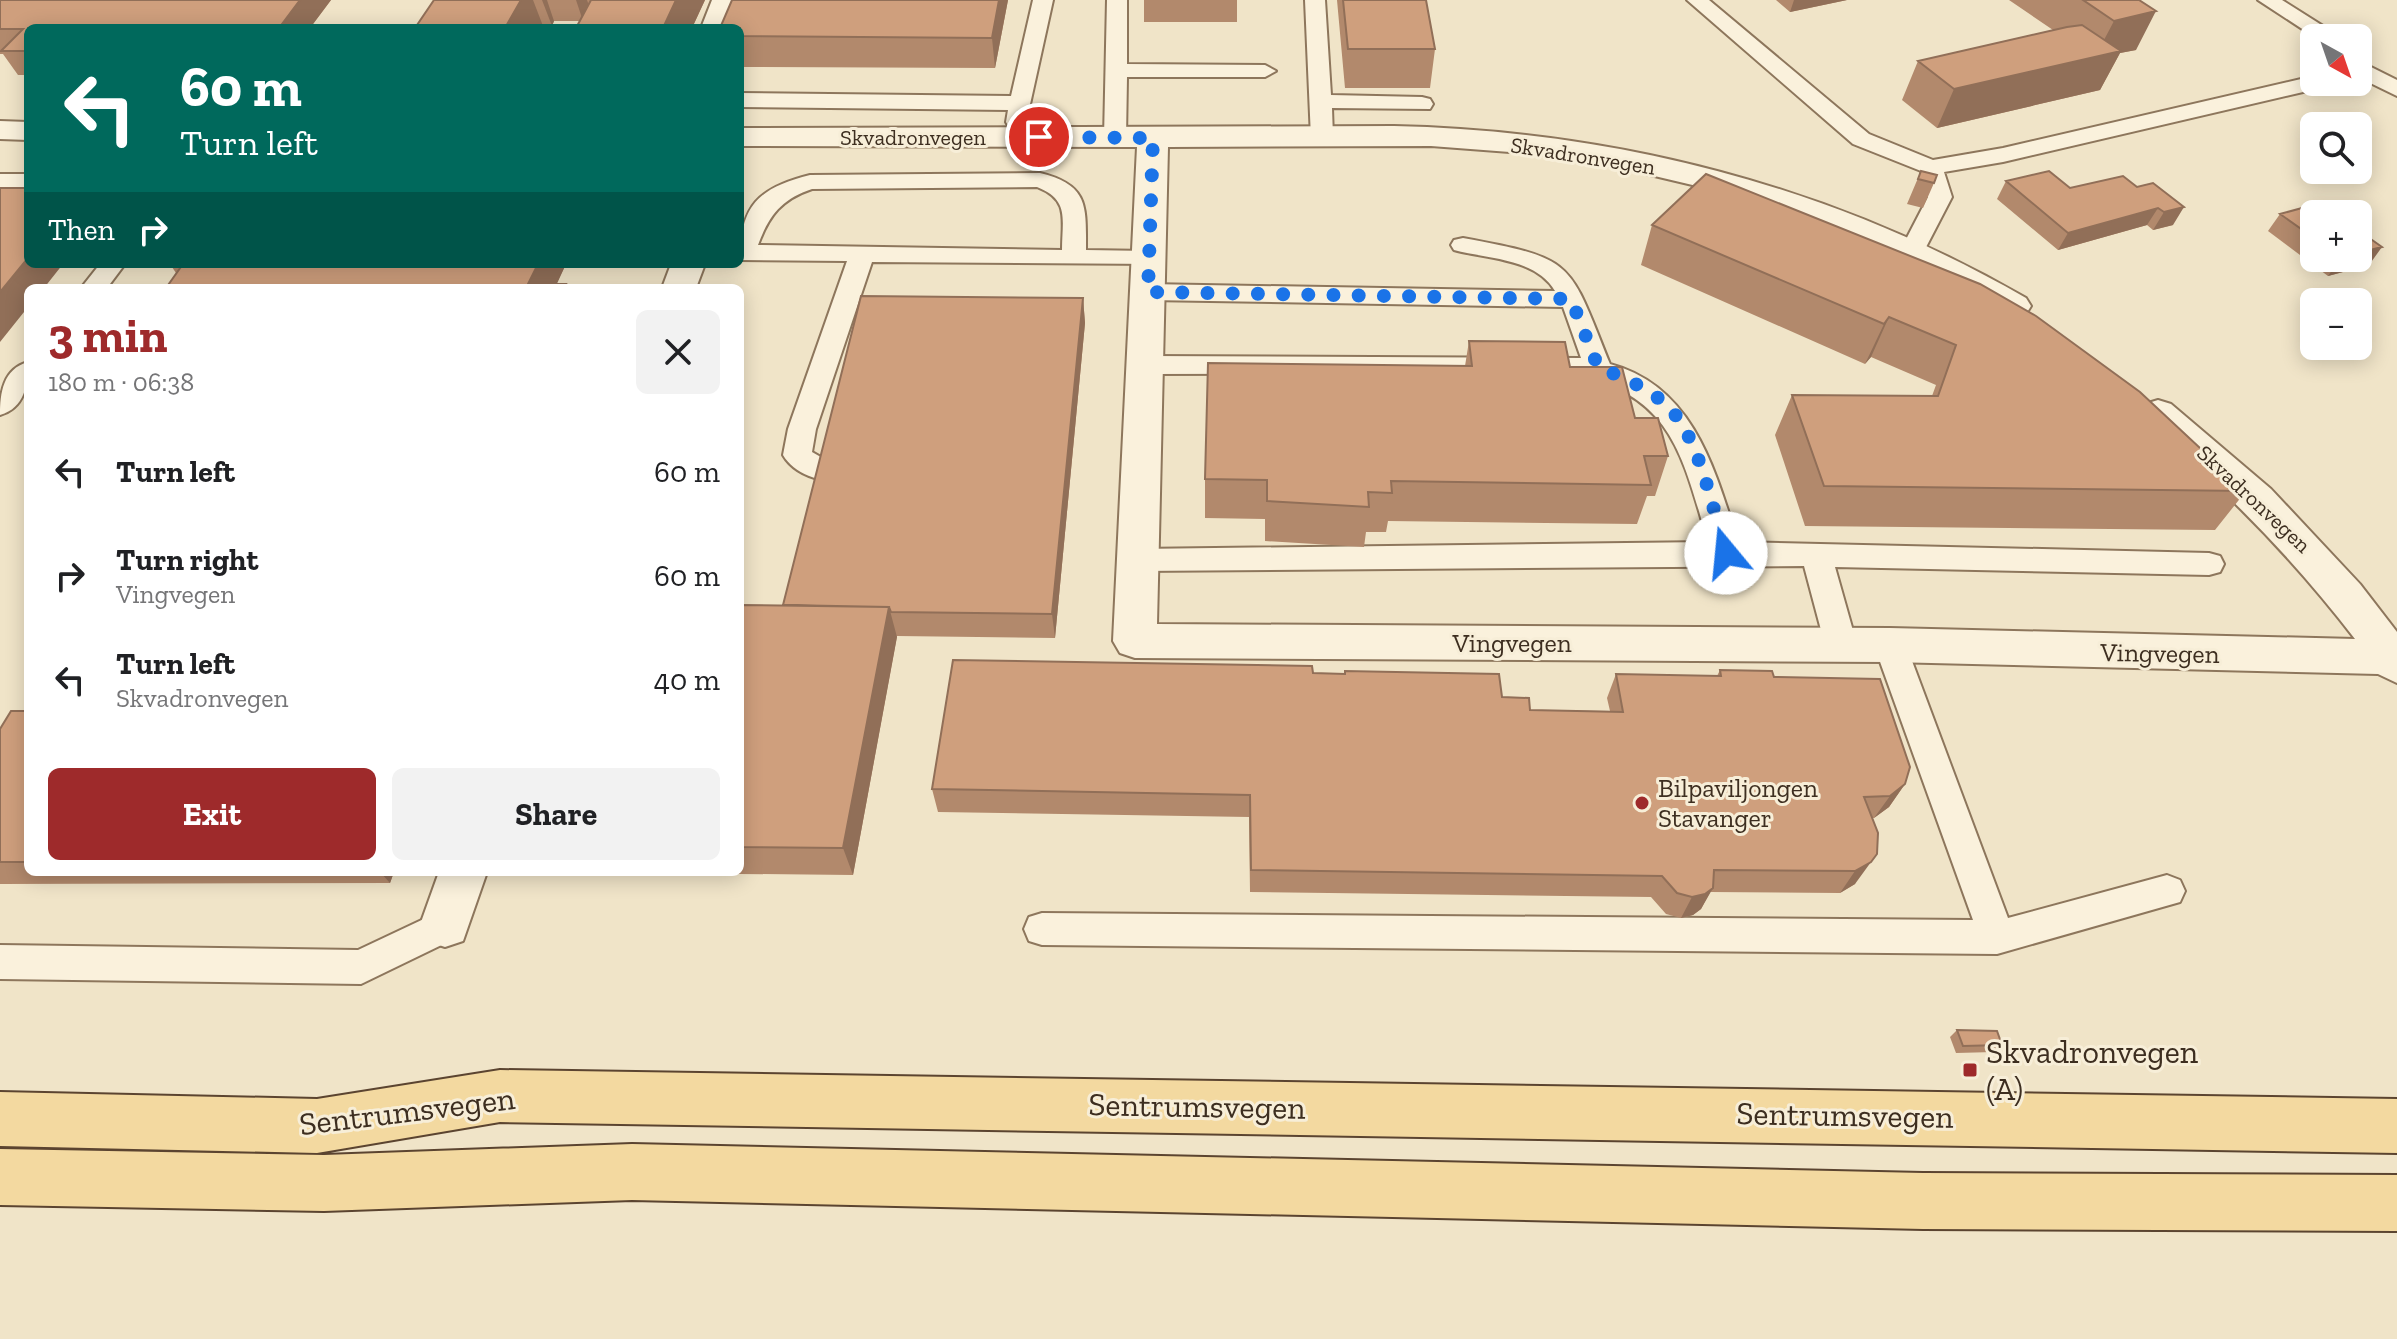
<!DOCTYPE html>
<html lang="en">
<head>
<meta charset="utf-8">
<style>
  body { margin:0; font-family:"Zilla Slab",serif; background:#f2f2f2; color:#202124; height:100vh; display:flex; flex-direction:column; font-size:30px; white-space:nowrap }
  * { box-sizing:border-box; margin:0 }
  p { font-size:26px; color:#757577 }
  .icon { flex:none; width:44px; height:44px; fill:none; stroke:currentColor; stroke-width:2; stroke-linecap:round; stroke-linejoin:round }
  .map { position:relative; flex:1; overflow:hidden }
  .panel { position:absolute; left:24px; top:284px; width:720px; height:592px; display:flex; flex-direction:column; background:#fff; border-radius:12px; box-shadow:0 4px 20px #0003 }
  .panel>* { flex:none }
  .top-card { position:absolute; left:24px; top:24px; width:720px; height:244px; border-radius:12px; box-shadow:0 4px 20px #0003; background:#00695c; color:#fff; overflow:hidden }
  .needle { width:52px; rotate:140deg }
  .tools { position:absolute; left:2300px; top:24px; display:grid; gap:16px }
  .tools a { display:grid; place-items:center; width:72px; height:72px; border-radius:12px; background:#fff; box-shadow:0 4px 20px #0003; font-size:40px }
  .pin { position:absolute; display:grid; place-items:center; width:68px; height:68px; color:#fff; margin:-34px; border:4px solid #fff; border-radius:50%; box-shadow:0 2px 8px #0007 }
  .me { position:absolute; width:88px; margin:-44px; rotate:343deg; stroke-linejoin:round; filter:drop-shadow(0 0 6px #0008) }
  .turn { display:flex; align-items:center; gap:28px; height:168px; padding:0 24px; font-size:36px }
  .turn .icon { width:104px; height:104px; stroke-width:2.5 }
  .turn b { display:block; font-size:56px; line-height:68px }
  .then { display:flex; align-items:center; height:76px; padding:0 24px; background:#0003; gap:16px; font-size:30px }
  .round { display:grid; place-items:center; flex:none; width:84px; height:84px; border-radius:12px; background:#f2f2f2 }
  .head { display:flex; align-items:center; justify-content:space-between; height:136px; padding:0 24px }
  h1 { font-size:48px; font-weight:700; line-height:60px; color:#9e2a2b }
  .action { display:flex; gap:16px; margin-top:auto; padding:16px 24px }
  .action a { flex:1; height:92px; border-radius:12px; background:#9e2a2b; color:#fff; font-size:32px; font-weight:700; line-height:92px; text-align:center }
  .action a+a { background:#f2f2f2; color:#202124 }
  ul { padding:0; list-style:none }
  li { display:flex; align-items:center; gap:24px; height:104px; padding:0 24px }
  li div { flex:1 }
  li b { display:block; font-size:30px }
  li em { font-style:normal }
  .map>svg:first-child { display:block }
</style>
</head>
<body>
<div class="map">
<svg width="2397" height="1339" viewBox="0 0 2397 1339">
  <rect width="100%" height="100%" fill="#f0e4c8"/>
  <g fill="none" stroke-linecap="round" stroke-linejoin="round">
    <defs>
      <path id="lane" d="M712,0H732L721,28H701Z
        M1033,0H1053L1025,127H1009L1006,122L1008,110L740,107V93L1011,96Z
        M1107,0H1127V64L1265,65L1276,71L1265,77H1127L1126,138L1115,145L1107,143L1104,138Z
        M1305,0H1325L1331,95L1422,97L1430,99L1433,104L1430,109L1332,108L1333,138L1322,145L1314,143L1311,138Z
        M1687,0H1709L1869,134L1933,160L2003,148L2314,76V82H2327L2316,89L2003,162L1944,172L1952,197L1924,251L1912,259L1900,251L1928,197L1921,171L1853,144Z
        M2258,0H2282L2342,38H2316Z
        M2365,64L2397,80V96L2358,77V65Z
        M1040,173C1089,185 1086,206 1086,250L1149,251L1161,259L1158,264L872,262L816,429L812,452L826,460L868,465L872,472L868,479C841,487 798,481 783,455L788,429L847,261L740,260C740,206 758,188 810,175ZM1037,187C1070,200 1062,219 1062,250L758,245C769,215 782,199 812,189Z
        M0,174H28V188H0Z
        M1463,238C1576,259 1568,260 1610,364C1693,386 1715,469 1738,542L2209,553L2220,556L2224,564L2220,572L2209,575L1835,567L1857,645L1852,654L1841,657L1830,654L1825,645L1804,566L1138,571L1127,568L1123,560L1127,552L1138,549L1708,542C1681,451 1672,394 1568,373L1146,374L1137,371L1133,365L1137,359L1146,356L1581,358L1563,307L1148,300L1139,298L1135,292L1139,286L1148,284L1555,291C1536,258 1487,259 1454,250L1451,245L1454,240Z
        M100,264H125L107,288H81Z
        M28,362C28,384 25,408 0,415C0,393 3,369 28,362Z
        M1890,633L1901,636L1906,645L2008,918L2167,875L2180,880L2185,891L2180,902L1997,954L1042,945L1029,941L1024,929L1029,917L1042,913L1973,920L1874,645L1879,636Z
        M445,909L458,913L463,925L458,937L361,984L0,979V945L358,950Z"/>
      <path id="street" d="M0,121L28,122V140L0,139Z
        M1394,126C1617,131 1832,186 2026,298L2031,306L2026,314L2013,317L2000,314L1940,278L1809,219L1739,196L1608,165L1537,154L1431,146L1168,147L1157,624L1890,628L2355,639C2293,558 2223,487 2145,422L2139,413L2145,404L2158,400L2171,404L2271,489L2360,584L2397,632V683L2378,674L1890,662L1135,658L1120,653L1113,641L1137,147L740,146V128Z
        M671,264H705L696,288H662Z
        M439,872H487L463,941L445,947L427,941L420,925Z"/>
      <path id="primary" d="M500,1070L2397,1099V1153L500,1122L317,1153L0,1146V1092L317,1099Z
        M632,1144L1923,1173L2397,1175V1231L1923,1229L632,1200L324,1211L0,1205V1149L324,1155Z"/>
    </defs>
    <use href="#lane" stroke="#8d765c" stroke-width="4"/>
    <use href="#street" stroke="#8d765c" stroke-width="4"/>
    <use href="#primary" stroke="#5b4430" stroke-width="4"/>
    <use href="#lane" fill="#faf1dc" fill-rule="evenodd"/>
    <use href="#street" fill="#faf1dc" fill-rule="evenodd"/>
    <use href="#primary" fill="#f3d9a0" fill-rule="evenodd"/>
  </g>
  <path fill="#b2896c" d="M0,0H331L310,28H28V75H18L3,54H0Z
    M434,0H705L692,28L580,21H554L552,26H543L542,28H415Z
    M1008,0L995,68L740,67V28Z
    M1144,0H1237V22H1144Z
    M1337,0H1426L1435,49L1430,88H1345Z
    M1776,0H1847L1790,12Z
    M2009,0H2139L2136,50L2120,53L2100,90L1937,128L1902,100L1918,61L2053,30Z
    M1921,171L1934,183L1923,208L1907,204Z
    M1706,174L2246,491L2215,530L1805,526L1775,435L1792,395L1932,396L1936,385L1871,357L1865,364L1641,265L1652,225Z
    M2006,181L2070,188L2137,187L2153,183L2173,225L2153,230L2147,225L2058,250L1997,199Z
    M2280,214H2314V258H2358L2369,265L2328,276L2268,231Z
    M170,264H566L556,284L176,273Z
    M1083,298L1085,323L1055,638L897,636L853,875L547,872H740V605H783Z
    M1469,341L1570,367L1635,418L1668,456L1655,496H1647L1637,524L1388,521L1386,532H1366L1364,547L1265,541V519L1205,518V479L1465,366Z
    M1720,670L1774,677L1905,784L1889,807L1874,818H1872L1855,884L1840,893L1710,892L1701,909L1693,915L1681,918L1666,914L1651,897L1250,892L1249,817L938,812L932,789L1313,673L1502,697L1530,710L1610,711L1607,698L1616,674L1717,676Z
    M28,711V872H394L390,883L0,884V729Z
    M1957,1030L2002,1045L1994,1052L1956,1053L1950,1037Z"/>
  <path fill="#916f58" d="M300,0H331L310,28H279Z
    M521,0H533L543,26L542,28H505Z
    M542,0H547L554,21L552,26Z
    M576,0H587L592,14L583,21Z
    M676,0H705L692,28H663Z
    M999,0H1008L995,68L992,38Z
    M1794,0H1847L1790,12Z
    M2156,11L2136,50L2120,53L2100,90L1937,128L1954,89L2095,57L2114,21Z
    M2184,207L2173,225L2153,230L2164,212Z
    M2158,208L2147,225L2058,250L2068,233Z
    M2382,247L2369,265L2328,276L2341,258H2358V253Z
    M28,258V264H63L44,288H28V307L0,342V292Z
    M538,264H566L555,288L528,284Z
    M1083,298L1085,323L1055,638L1052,614Z
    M1889,317L1871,357L1865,364L1884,324Z
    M889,607L897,637L853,875L843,848Z
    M1905,784L1889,807L1874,818L1890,796Z
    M1871,862L1855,884L1840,893L1855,871Z
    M380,872H394L390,883Z
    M1713,888L1701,909L1693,915L1681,918L1692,897Z"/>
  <path fill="#cf9f7d" stroke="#916f58" stroke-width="2" d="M0,0H300L279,28H28V51H1L23,29H0Z
    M434,0H521L505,28H415Z
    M591,0H676L663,28H576Z
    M732,0H999L992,38L740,36V28H720Z
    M1343,0H1426L1435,49H1348Z
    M2083,0H2139L2156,11L2114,21Z
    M2082,25L2121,51L1954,89L1918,61L2067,27Z
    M1921,171L1937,175L1934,183L1918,179Z
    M2049,171L2070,188L2123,176L2137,187L2153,183L2184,207L2164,212L2158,208L2068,233L2006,181Z
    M1706,174L1980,284L2036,316L2140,392L2246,491L1824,486L1792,395L1938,396L1956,345L1889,317L1884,324L1652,225Z
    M0,188H28V258L0,292Z
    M2320,203L2335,214H2314V238L2280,214Z
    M2358,230L2382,247L2358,253Z
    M183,264H538L528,284H566L564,288H166Z
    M861,296L1083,298L1052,614L891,612L889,607L783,605Z
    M1469,341L1565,342L1570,367H1622L1635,418H1658L1668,456H1644L1651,485L1391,481L1392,493L1368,492L1369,507L1267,501V480L1205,479L1208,363L1472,366Z
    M740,605L889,607L843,848L740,847Z
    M953,660L1312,666L1313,673L1345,674V671L1499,674L1502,697L1529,698L1530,710L1623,712L1616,674L1721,676L1720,670L1772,671L1774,677L1880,679L1910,767L1905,784L1890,796L1864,797L1878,833L1877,854L1871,862L1855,871L1714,870L1713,888L1705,894L1692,897L1677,893L1662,876L1251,870L1250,795L932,789Z
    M11,711H28V862H0V729Z
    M1957,1030L1997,1031L2002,1045L1963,1046Z"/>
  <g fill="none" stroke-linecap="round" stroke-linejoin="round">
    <path stroke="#1a73e8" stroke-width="14" stroke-dasharray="0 25.2" d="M1039,137L1153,138L1148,292L1571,299L1598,367C1624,378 1654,390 1673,412C1701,445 1713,511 1726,553"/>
  </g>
  <g fill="#9e2a2b" stroke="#f7eed8" stroke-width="3">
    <circle cx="1642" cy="803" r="8"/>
    <rect x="1962" y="1062" width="16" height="16" rx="4"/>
  </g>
  <g text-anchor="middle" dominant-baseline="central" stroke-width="6" stroke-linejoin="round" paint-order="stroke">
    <g font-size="22" fill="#3d2e20" stroke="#f7eed8">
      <text x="913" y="137">Skvadronvegen</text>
      <text transform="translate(1583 156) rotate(9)">Skvadronvegen</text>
      <text transform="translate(2254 499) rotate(43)">Skvadronvegen</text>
    </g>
    <g font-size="26" fill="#3d2e20" stroke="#f7eed8">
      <text x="1512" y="643">Vingvegen</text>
      <text transform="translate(2160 653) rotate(1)">Vingvegen</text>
    </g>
    <g font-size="26" fill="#3d2e20" stroke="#f7eed8" text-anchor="start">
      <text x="1658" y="788">Bilpaviljongen<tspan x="1658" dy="30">Stavanger</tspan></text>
    </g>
    <g font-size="32" fill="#3d2e20" stroke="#f7eed8" text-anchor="start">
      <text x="1986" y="1052">Skvadronvegen<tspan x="1986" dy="37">(A)</tspan></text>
    </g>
    <g font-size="32" fill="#3d2e20" stroke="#f7eed8">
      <text transform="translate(1197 1106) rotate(1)">Sentrumsvegen</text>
      <text transform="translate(407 1111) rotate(-7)">Sentrumsvegen</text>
      <text transform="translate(1845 1115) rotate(1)">Sentrumsvegen</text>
    </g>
  </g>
</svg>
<div class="tools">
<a><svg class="needle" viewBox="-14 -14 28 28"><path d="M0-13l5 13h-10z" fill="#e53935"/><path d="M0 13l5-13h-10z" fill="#757577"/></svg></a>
<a><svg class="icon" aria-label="search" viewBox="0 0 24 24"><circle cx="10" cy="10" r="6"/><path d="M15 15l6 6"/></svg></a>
<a>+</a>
<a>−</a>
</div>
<div class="pin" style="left:1039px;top:137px;background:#d93025"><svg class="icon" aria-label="arrive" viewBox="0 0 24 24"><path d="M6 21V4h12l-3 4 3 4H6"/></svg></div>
<svg class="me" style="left:1726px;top:553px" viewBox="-20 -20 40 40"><circle r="19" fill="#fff"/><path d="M0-13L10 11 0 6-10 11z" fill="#1a73e8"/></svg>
<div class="top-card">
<div class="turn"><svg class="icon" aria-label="left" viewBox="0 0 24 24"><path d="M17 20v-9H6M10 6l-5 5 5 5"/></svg><div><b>60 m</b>Turn left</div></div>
<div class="then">Then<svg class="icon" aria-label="right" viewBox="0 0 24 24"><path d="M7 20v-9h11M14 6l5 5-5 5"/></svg></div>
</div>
<section class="panel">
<div class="head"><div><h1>3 min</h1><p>180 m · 06:38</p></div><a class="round"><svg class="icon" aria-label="close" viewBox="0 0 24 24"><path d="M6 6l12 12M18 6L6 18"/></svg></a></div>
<ul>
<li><svg class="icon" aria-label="left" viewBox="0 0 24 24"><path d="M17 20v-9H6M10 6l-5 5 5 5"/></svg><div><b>Turn left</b></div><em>60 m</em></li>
<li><svg class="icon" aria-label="right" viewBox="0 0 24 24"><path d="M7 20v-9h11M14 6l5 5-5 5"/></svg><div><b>Turn right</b><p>Vingvegen</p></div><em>60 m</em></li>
<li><svg class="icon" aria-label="left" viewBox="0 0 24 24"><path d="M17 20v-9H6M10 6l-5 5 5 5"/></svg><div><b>Turn left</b><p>Skvadronvegen</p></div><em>40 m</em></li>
</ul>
<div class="action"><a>Exit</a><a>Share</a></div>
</section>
</div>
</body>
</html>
